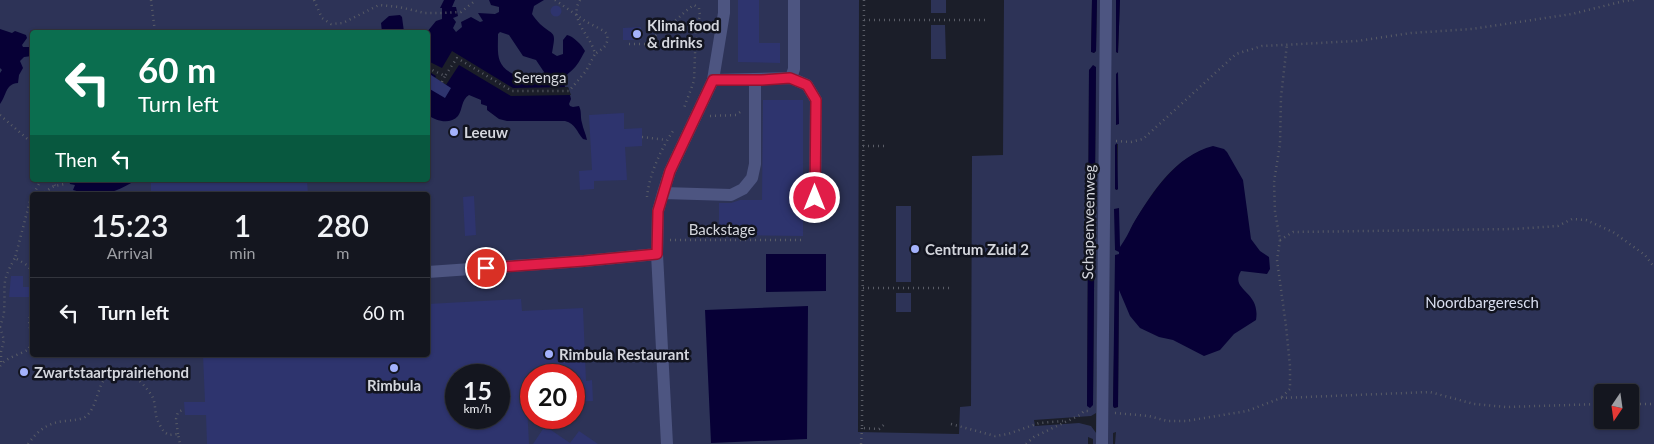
<!DOCTYPE html>
<html lang="en">
<head>
<meta charset="utf-8">
<style>
  body { margin:0; font-family:Lato,sans-serif; background:#21232c; color:#f1f3f6; height:100vh; display:flex; flex-direction:column; font-size:19px; white-space:nowrap }
  * { box-sizing:border-box; margin:0 }
  p { font-size:16px; color:#9d9fa4 }
  .icon { flex:none; width:28px; height:28px; fill:none; stroke:currentColor; stroke-width:2; stroke-linecap:round; stroke-linejoin:round }
  .map { position:relative; flex:1; overflow:hidden }
  .sheet { position:absolute; left:30px; top:192px; width:400px; height:165px; display:flex; flex-direction:column; background:#14161f; border-radius:5px; box-shadow:0 1px 4px #0004,0 0 0 1px #33353d }
  .sheet>* { flex:none }
  .hud { position:absolute; left:30px; top:30px; width:400px; height:152px; border-radius:5px; box-shadow:0 1px 4px #0004,0 0 0 1px #33353d; background:#0b6e4f; color:#fff; overflow:hidden }
  .needle { width:32px; rotate:193deg }
  .tools { position:absolute; left:1594px; top:384px; display:grid; gap:10px }
  .tools a { display:grid; place-items:center; width:45px; height:45px; border-radius:5px; background:#14161f; box-shadow:0 1px 4px #0004,0 0 0 1px #33353d; font-size:25px }
  .speed { position:absolute; left:445px; top:364px; display:flex; gap:10px; font-size:25px; font-weight:700; text-align:center }
  .speed>* { display:grid; place-content:center; width:65px; height:65px; border-radius:50%; background:#14161f; box-shadow:0 1px 4px #0004,0 0 0 1px #33353d; line-height:1 }
  .speed small { font-size:12px; font-weight:400 }
  .speed .limit { border:8px solid #d22; background:#fff; color:#111 }
  .pin { position:absolute; display:grid; place-items:center; width:42px; height:42px; color:#fff; margin:-21px; border:2px solid #fff; border-radius:50%; box-shadow:0 1px 5px #0007 }
  .me { position:absolute; width:55px; margin:-28px; rotate:0deg; stroke-linejoin:round; filter:drop-shadow(0 0 4px #0008) }
  .turn { display:flex; align-items:center; gap:18px; height:105px; padding:0 25px; font-size:22px }
  .turn .icon { width:65px; height:65px; stroke-width:2.5 }
  .turn b { display:block; font-size:35px; line-height:42px }
  .then { display:flex; align-items:center; height:48px; padding:0 25px; background:#0003; gap:10px; font-size:19px }
  .eta { display:flex; justify-content:space-evenly; align-items:center; height:85px; text-align:center }
  .eta b { font-size:30px; font-weight:600; line-height:35px }
  ul { padding:0; list-style:none }
  li { display:flex; align-items:center; gap:15px; height:70px; padding:0 25px; border-top:1px solid #33353d }
  li div { flex:1 }
  li b { display:block; font-size:19px }
  li em { font-style:normal }
  .map>svg:first-child { display:block }
</style>
</head>
<body>
<div class="map">
<svg width="1654" height="444" viewBox="0 0 1654 444">
  <rect width="100%" height="100%" fill="#1b1e29"/>
  <path fill="#2d3357" fill-rule="evenodd" d="M0,0H859L858,432L959,434L960,407L971,406L972,156L1003,155L1004,0H1092L1091,51L1094,53L1096,51L1097,0H1103L1096,413L1091,416L1034,420L1035,426L1079,423L1091,426L1099,437V444H1093V439L1088,437V444H0ZM32,32H428V180H32ZM1096,67L1093,405L1087,406L1089,70ZM32,195H428V355H32ZM456,375H499V418H456ZM531,375H574V418H531Z
    M931,0H946V13H931Z
    M1109,0H1116V52L1118,53L1120,0H1654V444H1115L1116,432L1113,433V444H1106ZM1116,144H1118L1117,190L1115,189ZM1213,147H1216L1130,230C1149,197 1173,156 1213,147ZM1116,255L1119,288L1118,407L1115,408L1113,406ZM1602,392H1630V420H1602Z
    M931,25H945L946,59H931Z
    M896,206H911V282H896Z
    M896,293H911V312H896Z"/>
  <path fill="#070036" fill-rule="evenodd" d="M444,0H455L452,7H456L458,16L453,18L456,22L453,28L456,32L462,27L461,22L471,17L480,22L483,21L478,13L495,14L499,12V7L491,5L489,0H544L534,6L532,14C534,17 537,21 540,24C555,37 556,30 552,53L557,56L563,54V40L567,35C573,36 582,45 585,51C582,56 580,61 576,66C570,74 562,74 565,87H568L571,99L569,104L570,106L573,107L579,106C582,112 580,116 582,123C583,129 586,134 587,140L583,139C576,131 576,124 565,121H507L499,119L487,110V106L481,104V100L469,95C461,100 463,109 458,116C450,125 436,121 428,115L427,32L436,21L442,19V8H440ZM500,32L509,35L523,56L536,60L544,72L543,75L537,76L524,74L517,76C495,66 498,55 498,34Z
    M1092,0H1097L1096,51L1094,53L1091,52Z
    M1116,0H1120L1118,53L1116,52Z
    M400,15L402,17L404,32H382L381,23L389,16Z
    M0,29L12,33L15,31L26,35L27,38L22,45L23,47H32V56L24,57L20,61L23,68L19,75L18,83C5,84 7,95 0,104V73L2,70L0,68Z
    M1093,65L1096,67L1093,405L1090,408L1087,406L1089,70Z
    M1118,72L1119,124L1116,125V74Z
    M1117,143L1118,189L1117,190L1115,189V145Z
    M1213,146L1224,149L1227,152L1243,180L1251,239L1260,251L1269,257L1270,269L1267,274L1241,271C1229,291 1261,290 1256,320L1234,334L1220,350L1204,356L1173,340L1159,337L1140,328L1130,316L1119,290L1118,407L1114,408L1113,406L1115,255L1119,254V252L1115,250L1114,209L1119,208L1120,247C1125,240 1129,232 1133,224C1152,193 1176,155 1213,146Z
    M69,180H136C114,194 98,198 73,190L75,185L70,184Z
    M766,254H826V291L766,292Z
    M808,306L807,439L711,443L705,310Z"/>
  <path fill="#1b1e29" d="M452,51L513,88L568,87L571,95L511,96L459,65L446,85L435,78L436,76L428,71V61L442,68Z"/>
  <path fill="#2e346e" fill-rule="evenodd" d="M738,0H759V43H780V63L738,62Z
    M550.5 11a5.5 5.5 0 1 1 11 0a5.5 5.5 0 1 1-11 0Z
    M641,27V40H623V28Z
    M428,73L451,88L445,98L428,88Z
    M763,100H803V236L719,235V203H731L740,200H762Z
    M624,113V129L642,128V146L625,147L627,180L594,181V189L580,190L579,171L592,170L589,115Z
    M151,180H307L308,195H151Z
    M474,196L476,235L465,236L463,197Z
    M11,276H23V287H32V297H9Z
    M521,299L522,311L583,308L586,381L592,380L593,401L574,402V375H531V404H527L529,444H207L206,415H185L184,402H205L203,355H428V304ZM456,375H499V418H456Z
    M545,426L570,443L579,431L598,444H533Z"/>
  <g fill="none" stroke-linecap="round" stroke-linejoin="round">
    <path stroke="#595c66" stroke-width="2.5" stroke-dasharray="1 4" stroke-linecap="butt" d="M151,0L155,32
      M314,0L322,18L331,24L343,23L379,5L399,7L425,13H442L461,12L476,0
      M555,0L585,21L604,31L607,34C609,46 603,48 595,54
      M864,0L862,428L879,429L886,423
      M864,20H989
      M629,44H647C655,35 663,30 672,23C680,17 686,10 694,5L699,8L700,16L696,28L694,81L684,108
      M428,68L445,76L457,58L512,91H569L586,71L595,54C591,35 568,20 580,0
      M442,82L445,76
      M0,115L32,143
      M710,116L736,115L743,110
      M642,137L667,140
      M1116,141L1131,142L1143,139L1236,54L1262,46L1357,41L1411,33L1472,29L1572,14L1624,1L1634,0
      M863,146H887
      M53,180L55,186
      M40,195L54,186L65,184
      M647,197C649,175 661,149 673,131
      M670,240H801
      M1280,240L1293,232L1514,229L1558,226L1572,219L1586,220L1613,232L1645,255L1654,267
      M32,278C32,266 25,264 15,258L30,201L41,180
      M863,288H952
      M0,327C1,322 4,317 4,311C6,285 0,284 15,258
      M0,327L4,340L1,352V363
      M0,366C6,357 20,355 29,349L31,338L29,321L32,307
      M1282,397L1290,389V366L1286,326L1277,260L1280,240L1275,212L1274,182L1280,144L1281,97L1287,44
      M1630,404H1654
      M1115,413L1149,416L1167,421H1186L1247,411L1281,398L1430,392L1474,404L1506,407L1602,404
      M951,424L995,436L1008,434L1039,423L1063,421
      M178,434L176,419L178,412L185,409
      M28,444C38,430 49,422 66,421C73,420 79,420 85,417C95,410 97,393 102,383C117,356 141,379 152,396C155,401 155,409 156,415C157,421 161,427 164,432L169,435L178,434L180,444
      M861,444L862,428
      M1026,444L1034,437L1080,415L1084,411H1090"/>
    <path stroke="#4d5581" stroke-width="12" d="M791,78L807,85L816,100L815,198
      M713,80L724,13V0
      M663,193L670,171L713,80L791,78L794,69V0
      M657,254L667,444
      M428,272L584,261L657,254L658,211L663,193L731,195L743,189L752,178L755,164V80
      M1102,444L1106,0"/>
  </g>
  <g fill="none" stroke-linecap="round" stroke-linejoin="round">
    <defs>
      <path id="route" d="M486,268L584,261L657,254L658,211L670,171L713,80H762L790,78L807,85L816,100L815,198"/>
    </defs>
    <use href="#route" stroke="#92132f" stroke-width="12"/>
    <use href="#route" stroke="#e11d48" stroke-width="9"/>
  </g>
  <g fill="#a4b2fc" stroke="#12141f" stroke-width="2">
    <circle cx="637" cy="34" r="5"/>
    <circle cx="454" cy="132" r="5"/>
    <circle cx="915" cy="249" r="5"/>
    <circle cx="549" cy="354" r="5"/>
    <circle cx="394" cy="368" r="5"/>
    <circle cx="24" cy="372" r="5"/>
  </g>
  <g text-anchor="middle" dominant-baseline="central" stroke-width="5" stroke-linejoin="round" paint-order="stroke">
    <g font-size="15" font-weight="bold" fill="#d4d6dd" stroke="#12141f" text-anchor="start">
      <text x="647" y="25">Klima food<tspan x="647" dy="17">&amp; drinks</tspan></text>
      <text x="464" y="132">Leeuw</text>
      <text x="925" y="249">Centrum Zuid 2</text>
      <text x="559" y="354">Rimbula Restaurant</text>
      <text x="34" y="372">Zwartstaartprairiehond</text>
      <text x="394" y="385" text-anchor="middle">Rimbula</text>
    </g>
    <g font-size="15" fill="#d4d6dd" stroke="#12141f">
      <text x="540" y="77">Serenga</text>
      <text transform="translate(1088 222) rotate(-89)">Schapenveenweg</text>
      <text x="722" y="229">Backstage</text>
    </g>
    <g font-size="15" fill="#d8ddef" stroke="#12141f">
      <text x="1482" y="302">Noordbargeresch</text>
    </g>
  </g>
</svg>
<div class="tools">
<a><svg class="needle" viewBox="-14 -14 28 28"><path d="M0-13l5 13h-10z" fill="#e53935"/><path d="M0 13l5-13h-10z" fill="#9d9fa4"/></svg></a>
</div>
<div class="speed"><div>15<small>km/h</small></div><div class="limit">20</div></div>
<div class="pin" style="left:486px;top:268px;background:#d93025"><svg class="icon" aria-label="arrive" viewBox="0 0 24 24"><path d="M6 21V4h12l-3 4 3 4H6"/></svg></div>
<svg class="me" style="left:815px;top:198px" viewBox="-20 -20 40 40"><circle r="17" fill="#e11d48" stroke="#fff" stroke-width="3"/><path d="M0-11L8 9 0 5-8 9z" fill="#fff"/></svg>
<div class="hud">
<div class="turn"><svg class="icon" aria-label="left" viewBox="0 0 24 24"><path d="M17 20v-9H6M10 6l-5 5 5 5"/></svg><div><b>60 m</b>Turn left</div></div>
<div class="then">Then<svg class="icon" aria-label="left" viewBox="0 0 24 24"><path d="M17 20v-9H6M10 6l-5 5 5 5"/></svg></div>
</div>
<section class="sheet">
<div class="eta">
<div><b>15:23</b><p>Arrival</p></div>
<div><b>1</b><p>min</p></div>
<div><b>280</b><p>m</p></div>
</div>
<ul>
<li><svg class="icon" aria-label="left" viewBox="0 0 24 24"><path d="M17 20v-9H6M10 6l-5 5 5 5"/></svg><div><b>Turn left</b></div><em>60 m</em></li>
</ul>
</section>
</div>
</body>
</html>
